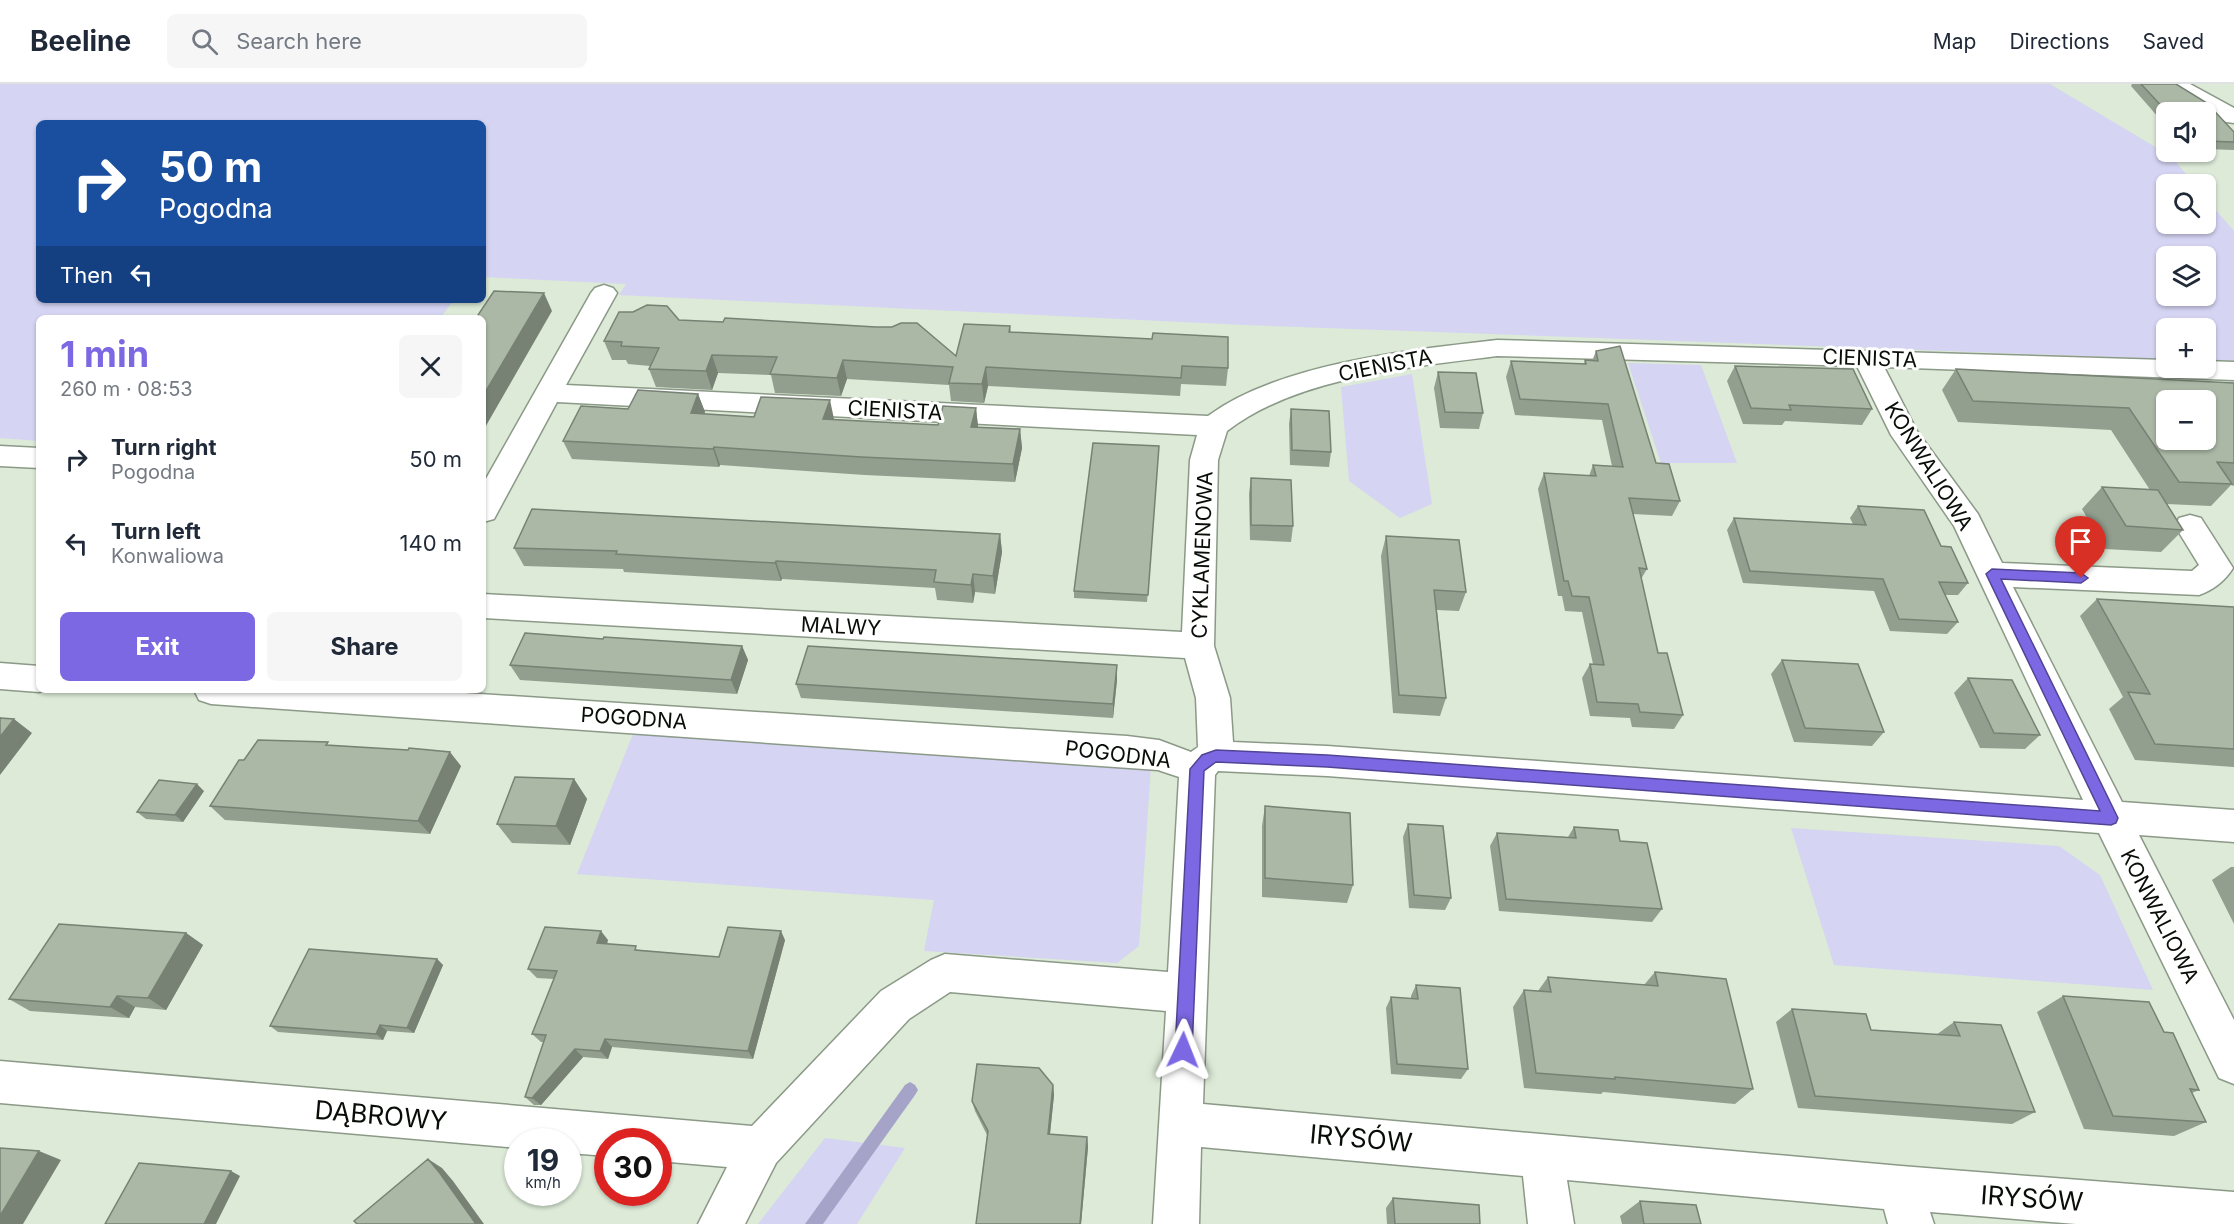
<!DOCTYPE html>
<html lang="en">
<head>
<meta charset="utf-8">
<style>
  body { margin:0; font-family:Inter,sans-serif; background:#f6f6f7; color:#1f2937; height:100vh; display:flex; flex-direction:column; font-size:22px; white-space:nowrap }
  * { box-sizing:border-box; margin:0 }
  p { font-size:20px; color:#747a83 }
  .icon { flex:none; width:33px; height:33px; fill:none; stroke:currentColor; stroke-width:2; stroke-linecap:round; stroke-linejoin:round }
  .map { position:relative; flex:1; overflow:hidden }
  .sheet { position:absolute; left:36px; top:231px; width:450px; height:378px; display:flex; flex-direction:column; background:#fff; border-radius:9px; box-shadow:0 2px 4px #0004 }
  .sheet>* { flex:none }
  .top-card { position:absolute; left:36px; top:36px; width:450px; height:183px; border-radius:9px; box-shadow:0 2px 4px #0004; background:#1a4fa0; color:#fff; overflow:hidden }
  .controls { position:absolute; left:2156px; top:18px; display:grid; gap:12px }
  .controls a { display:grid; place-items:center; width:60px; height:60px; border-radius:9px; background:#fff; box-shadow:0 2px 4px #0004; font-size:30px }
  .speed { position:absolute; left:504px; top:1044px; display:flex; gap:12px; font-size:30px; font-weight:700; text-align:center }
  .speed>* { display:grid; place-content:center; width:78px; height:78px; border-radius:50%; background:#fff; box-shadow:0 2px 4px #0004; line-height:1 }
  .speed small { font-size:15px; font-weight:400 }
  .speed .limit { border:9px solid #d22; background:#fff; color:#111 }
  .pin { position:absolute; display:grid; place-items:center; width:51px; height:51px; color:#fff; margin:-62px -26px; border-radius:50% 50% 50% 0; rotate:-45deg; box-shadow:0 0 6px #0007 }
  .pin .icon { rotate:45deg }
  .me { position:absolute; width:66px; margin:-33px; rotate:2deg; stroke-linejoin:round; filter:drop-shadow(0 0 4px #0008) }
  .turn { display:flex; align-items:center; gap:21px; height:126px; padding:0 24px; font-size:27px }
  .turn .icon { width:78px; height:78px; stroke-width:2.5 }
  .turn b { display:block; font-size:42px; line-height:51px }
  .then { display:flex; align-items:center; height:57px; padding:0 24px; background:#0003; gap:12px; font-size:22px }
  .round { display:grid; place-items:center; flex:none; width:63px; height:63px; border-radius:9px; background:#f6f6f7 }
  .head { display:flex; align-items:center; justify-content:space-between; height:102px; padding:0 24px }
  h1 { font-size:36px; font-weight:700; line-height:45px; color:#7d68e3 }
  .action { display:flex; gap:12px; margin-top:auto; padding:12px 24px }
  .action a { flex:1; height:69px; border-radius:9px; background:#7d68e3; color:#fff; font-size:24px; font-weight:700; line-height:69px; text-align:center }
  .action a+a { background:#f6f6f7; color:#1f2937 }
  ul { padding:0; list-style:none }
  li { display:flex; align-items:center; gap:18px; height:84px; padding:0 24px }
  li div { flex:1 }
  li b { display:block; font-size:22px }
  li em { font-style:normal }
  header { display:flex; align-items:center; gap:36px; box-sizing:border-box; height:84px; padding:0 30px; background:#fff; border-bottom:2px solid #e0e1e3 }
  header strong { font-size:28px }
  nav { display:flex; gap:33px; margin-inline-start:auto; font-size:21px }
  .search { width:420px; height:54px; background:#f6f6f7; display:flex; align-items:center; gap:15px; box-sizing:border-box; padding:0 21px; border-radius:9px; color:#747a83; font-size:22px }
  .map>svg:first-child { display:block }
</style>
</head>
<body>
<header>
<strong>Beeline</strong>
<div class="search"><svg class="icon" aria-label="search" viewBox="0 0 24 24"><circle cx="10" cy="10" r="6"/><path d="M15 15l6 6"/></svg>Search here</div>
<nav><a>Map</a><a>Directions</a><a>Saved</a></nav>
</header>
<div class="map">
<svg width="2234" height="1140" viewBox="0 0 2234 1140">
  <rect width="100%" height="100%" fill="#dcead7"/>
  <path fill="#d5d4f3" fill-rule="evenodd" d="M0,0H2050L2172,73L2194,100H2166V140H2205V114L2234,147V277L2205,276V244H2166V275L1245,241L619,211L626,200L483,193V39H39V216H454L440,234H39V357L0,354ZM2166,172H2205V212H2166Z
    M1628,279L1701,281L1737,379H1661Z
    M1412,290L1432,420L1400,434L1349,397L1341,303Z
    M635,645L1151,681L1139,862L1117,879L924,867L934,816L577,790Z
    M1791,744L2059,762L2100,791L2153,906L1834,881Z
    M825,1054L905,1064L857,1140H758Z"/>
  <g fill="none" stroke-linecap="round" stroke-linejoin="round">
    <path fill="#a6a3c8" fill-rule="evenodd" d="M910,998L915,1001L918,1006L915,1011L823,1140H805L905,1001Z"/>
    <defs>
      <path id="minor" d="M2164,0H2190L2234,24V39L2226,38L2167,4Z
        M604,201L613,204L617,209L566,301L1208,332C1280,279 1410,266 1497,256L2166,276V284H2205V277L2234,278V296L1884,283L1917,347L1978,430L2002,479L2192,487L2199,481L2175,442L2179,434L2190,431L2201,434L2233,484C2225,497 2213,506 2199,511L2013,503L2122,718L2234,726V758L2139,751L2234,936V1000L2219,994L2099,749L1327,692L1218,687L1215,691L1203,1020L1901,1082L2234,1108V1140H2076L1930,1128L1934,1140H1888L1884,1125L1567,1096L1574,1140H1528L1523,1092L1201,1063L1199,1140H1153L1166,927L950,908L909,935L776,1079L745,1140H698L727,1083L658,1077V1058H608V1072L568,1069V1058H518V1064L0,1019V977L752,1042L881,907L931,876L945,870L1168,888L1179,693L1158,686L211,620L199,616L194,606H419L1127,652L1159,656L1191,668L1198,663L1196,614L1185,574L483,534V510L1182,548L1190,376L1197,351L557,318L494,435L483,438V400L591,209L595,204ZM1497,272L1857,282L1891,351L1954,442L2083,716L1327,662L1233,658L1230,614L1214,562L1218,376L1227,347C1297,293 1412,283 1497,272Z
        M0,362L39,364V384L0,382Z
        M0,579L39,582V606H46L39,608L0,605Z"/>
    </defs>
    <use href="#minor" stroke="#8b9987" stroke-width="3"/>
    <use href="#minor" fill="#fff" fill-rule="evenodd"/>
  </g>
  <path fill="#929e8e" d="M2132,0H2176L2234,48V66L2205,65V28H2166V42L2131,2Z
    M679,236L956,272L1010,242L1011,248L1228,284L1226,302L1181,300L1180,312L988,302L984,319L951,317L949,301L847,295L841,312L775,309L771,291L718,289L712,306L656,303L649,285L650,282L628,280L626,276H612L604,257Z
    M1596,267L1656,379L1680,417L1672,432L1633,430L1647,485L1641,495L1658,569L1683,631L1674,645L1632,643L1630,634L1590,632L1582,594L1590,580H1593L1582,528L1565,527L1562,512H1558L1538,405L1544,389L1589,392L1593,381L1612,382L1602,336L1515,331L1506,293L1511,277L1584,280L1585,276L1592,277Z
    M1735,282L1872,325L1862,341L1785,337L1782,341L1743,340L1727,297Z
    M1956,285L2234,299V402L2231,401L2211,422L2167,420L2183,446L2161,468L2105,465L2082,425L2102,403L2150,406L2111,346L1958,338L1942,306Z
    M1438,288L1483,329L1479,345L1440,344L1434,304Z
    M698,310L705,328L704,330L754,333L834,335V336L938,341L976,324L978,343L1020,345L1022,364L1015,398L865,391L720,381L719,383L572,375L563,357L628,325Z
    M1291,325L1331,368L1329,383L1290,381L1289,340Z
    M1159,362L1147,518L1074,514V507Z
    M1251,394L1293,442L1291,458L1250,456L1249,410Z
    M1858,422L1941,462L1968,499L1958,511H1945L1958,538L1947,550L1890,547L1874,507L1743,499L1727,446L1734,434L1853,440L1850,434Z
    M1000,450L1002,468L995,510L975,508L973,519L937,516L935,504L782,495L781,497L624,488L623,485L524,482L514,464Z
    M1386,452L1466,508L1459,527L1437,526L1446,614L1440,632L1393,629L1381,472Z
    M2097,515L2234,523V683L2135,676L2109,625L2123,613L2080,532Z
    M742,562L748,576L737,610L520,596L510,581Z
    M1782,576L1884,648L1872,662L1794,658L1771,590Z
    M1968,594L2040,651L2025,665L1980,664L1954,609Z
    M1117,596L1113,634L801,614L796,600Z
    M332,661L461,682L430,750L225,736L210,722L244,676Z
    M574,695L587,715L570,761L512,759L497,740Z
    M204,707L183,738L146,735L137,728Z
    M1265,722L1353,801L1347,819L1262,813V742Z
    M1408,740L1451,814L1445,826L1409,824L1403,753Z
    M1574,743L1620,757L1662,825L1652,838L1499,827L1490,762L1497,749L1568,753Z
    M2231,783H2234V840L2212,796Z
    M186,849L203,861L166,926L135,923L129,934L30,927L9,915Z
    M608,856L607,860L640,866L719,873L785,856L753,975L612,963L608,975L583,973L541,1021H534L525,1013L544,958H541L532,950L554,895L537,894L528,885Z
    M437,875L443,881L414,949L387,947L383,956L278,948L270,942Z
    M1655,888L1753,1005L1735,1020L1603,1008L1601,1010L1524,1004L1513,923L1524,906L1538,907L1548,893L1644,901Z
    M1416,901L1468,985L1461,995L1391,990L1386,924L1391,913L1411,915V912Z
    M2063,912L2164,948L2199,1006L2192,1009L2206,1038L2174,1052L2084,1045L2037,928Z
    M1792,925L1871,946L1936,951L1954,938L2035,1028L2012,1040L1798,1024L1776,938Z
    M1053,1001L1054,1011L1050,1050L1087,1053L1088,1063L1081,1140H976L987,1051L975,1027L972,1017Z
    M1393,1114L1480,1140H1387L1386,1124Z
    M1640,1117L1701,1140H1622L1620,1132Z"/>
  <path fill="#778174" d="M544,209L552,227L483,347V312Z
    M712,271L718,289L712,306L706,287Z
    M843,276L847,295L841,312L837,294Z
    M986,283L988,302L984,319L982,300Z
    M698,310L705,328L698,348L691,329Z
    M830,316L834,335L828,354L823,335Z
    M976,324L978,342L973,361L971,343Z
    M1020,345L1022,364L1015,398L1013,380Z
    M714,363L720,381L719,383L713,365Z
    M1000,450L1002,468L995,510L993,492Z
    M776,477L782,495L781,497L775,479Z
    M973,490L975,508L973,519L971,501Z
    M742,562L748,576L737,610L731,596Z
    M1117,581V596L1113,634V620Z
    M0,633L10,641L14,635L32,649L0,691Z
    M450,668L461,682L430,750L418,737Z
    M574,695L587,715L570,761L556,742Z
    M197,700L204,707L183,738L175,731Z
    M601,847L608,856L604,868L597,859Z
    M781,847L785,856L753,975L748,967Z
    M186,849L203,861L166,926L148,914Z
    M437,875L443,881L414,949L407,944Z
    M117,912L135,923L129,934L110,923Z
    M380,941L387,947L383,956L376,950Z
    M605,955L612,963L608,975L600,967Z
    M575,965L583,973L541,1021L532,1014Z
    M1053,1001L1054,1011L1049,1059L1048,1050Z
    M1087,1053L1088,1063L1081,1140H1080Z
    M39,1067L61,1076L23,1140H0V1132Z
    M428,1075L442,1084L453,1097L484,1140H476Z
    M231,1087L240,1092L216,1140H204Z"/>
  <path fill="#aab8a5" stroke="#778174" stroke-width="1.5" fill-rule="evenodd" d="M2141,0H2176L2207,19L2234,48V58L2205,57V28H2167Z
    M494,207L544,209L483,312V234H476Z
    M647,221L667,222L679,236L723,238L725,234L876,243H892L901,239H917L956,272L964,240L1010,242L1009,248L1152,255L1153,249L1228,253V284L1182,282L1181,294L986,283L982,300L949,299L953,283L843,276L837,294L770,290L777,273L712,271L706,287L649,285L659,264L621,262L622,258L604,257L619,228H633Z
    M1620,262L1656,379L1669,380L1680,417L1629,414L1647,485L1639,484L1658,569H1667L1683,631L1640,628L1638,620L1597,618L1590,580L1604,581L1589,513L1572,512L1568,497H1564L1544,389L1596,392L1593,381L1623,383L1608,320L1520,315L1511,277L1586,280L1585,276L1598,277L1596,267Z
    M1735,282L1853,285L1872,325L1789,321L1791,326L1751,324Z
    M1956,285L2234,299V379L2217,378L2232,400L2179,398L2129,324L1973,317ZM2166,316H2205V356H2166Z
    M1438,288L1476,289L1483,329L1445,328Z
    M638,306L698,310L691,329L754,333L761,313L830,316L823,335L938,341L943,322L976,324L971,343L1020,345L1013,380L861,373L714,363L713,365L563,357L581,322L628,325Z
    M1291,325L1329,327L1331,368L1292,366Z
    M1093,359L1159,362L1148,511L1074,507Z
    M1251,394L1291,396L1293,442L1251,441Z
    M2102,403L2158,406L2183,446L2126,442Z
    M1858,422L1924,426L1941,462L1951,463L1968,499L1939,498L1958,538L1899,535L1883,495L1750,487L1734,434L1866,441Z
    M532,425L1000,450L993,492L973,490L971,501L934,498L936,486L776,477L775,479L616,470L617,467L514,464Z
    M1386,452L1459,456L1466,508L1434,506L1446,614L1399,611Z
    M2097,515L2234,523V665L2155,660L2128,608L2150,610Z
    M525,549L603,555L604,553L742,562L731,596L510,581Z
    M808,562L1117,581L1113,620L796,600Z
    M1782,576L1858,580L1884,648L1805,644Z
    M1968,594L2012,596L2040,651L1994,649Z
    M0,634L14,635L0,653Z
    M258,656L328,658L326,661L408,666L409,664L450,668L418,737L210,722L239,676H244Z
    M515,693L574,695L556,742L497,740Z
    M159,696L197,700L175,731L137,728Z
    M1265,722L1350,729L1353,801L1265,794Z
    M1408,740L1443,742L1451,814L1414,811Z
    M1574,743L1618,746L1620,757L1647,759L1662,825L1506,815L1497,749L1576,754Z
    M59,840L186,849L148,914L117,912L110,923L9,915Z
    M545,843L601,847L597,859L636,862L635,866L719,873L728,843L781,847L748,967L605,955L600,967L575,965L532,1014L525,1013L546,951L532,950L557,887L528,885Z
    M309,865L437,875L407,944L380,941L376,950L270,942Z
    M1655,888L1726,895L1753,1005L1615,993V995L1536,989L1524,906L1551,908L1548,893L1658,902Z
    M1416,901L1460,904L1468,985L1397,980L1391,913L1418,915Z
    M2063,912L2149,918L2164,948L2173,949L2199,1006L2190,1005L2206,1038L2113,1032Z
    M1792,925L1866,930L1871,946L1960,952L1954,938L2001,941L2035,1028L1815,1012Z
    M977,980L1039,984L1053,1001L1048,1050L1087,1053L1080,1140H976L988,1047L972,1017Z
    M0,1064L39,1067L0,1132Z
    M428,1075L439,1088L476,1140H357L354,1137Z
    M139,1079L231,1087L204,1140H105Z
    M1393,1114L1479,1121L1480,1140H1395Z
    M1640,1117L1696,1121L1701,1140H1644Z"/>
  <path fill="#7d68e3" stroke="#514494" stroke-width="1.5" d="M1992,485L2081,489L2088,494L2081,499L2001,495L2118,734L2116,739L2111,741L1327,683L1216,678L1204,687L1192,966L1189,972L1183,975L1177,972L1175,966L1190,685L1202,671L1216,666L1327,671L2100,727L1986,490Z"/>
  <g text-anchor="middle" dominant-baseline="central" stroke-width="6" stroke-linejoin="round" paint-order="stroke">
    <g font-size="21" fill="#090d07" stroke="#fff">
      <text transform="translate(1870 274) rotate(2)">CIENISTA</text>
      <text transform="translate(1385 281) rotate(-11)">CIENISTA</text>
      <text transform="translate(895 326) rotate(3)">CIENISTA</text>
      <text transform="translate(1929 382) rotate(58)">KONWALIOWA</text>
      <text transform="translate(1202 471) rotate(-88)">CYKLAMENOWA</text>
      <text transform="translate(841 542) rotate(3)">MALWY</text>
      <text transform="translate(634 634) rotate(4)">POGODNA</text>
      <text transform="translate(1118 670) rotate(7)">POGODNA</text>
      <text transform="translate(2160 832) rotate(63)">KONWALIOWA</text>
    </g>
    <g font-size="26" fill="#090d07" stroke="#fff">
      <text transform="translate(381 1031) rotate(5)">DĄBROWY</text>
      <text transform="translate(1361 1054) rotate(5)">IRYSÓW</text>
      <text transform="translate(2032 1114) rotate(4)">IRYSÓW</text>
    </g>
  </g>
</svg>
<div class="controls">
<a><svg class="icon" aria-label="sound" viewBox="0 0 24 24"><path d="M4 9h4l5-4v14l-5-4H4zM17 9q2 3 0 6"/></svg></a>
<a><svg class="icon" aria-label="search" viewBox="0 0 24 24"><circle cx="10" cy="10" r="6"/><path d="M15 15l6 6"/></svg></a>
<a><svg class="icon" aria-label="layers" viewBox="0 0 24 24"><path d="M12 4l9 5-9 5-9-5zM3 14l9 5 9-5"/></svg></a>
<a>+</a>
<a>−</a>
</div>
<div class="speed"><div>19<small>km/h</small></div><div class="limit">30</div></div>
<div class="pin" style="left:2081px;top:494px;background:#d93025"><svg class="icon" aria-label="arrive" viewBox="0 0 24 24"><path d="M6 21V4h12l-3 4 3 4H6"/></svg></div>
<svg class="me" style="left:1183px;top:966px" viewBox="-20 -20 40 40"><path d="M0-17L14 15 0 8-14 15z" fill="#7d68e3" stroke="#fff" stroke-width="4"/></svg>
<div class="top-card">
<div class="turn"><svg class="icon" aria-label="right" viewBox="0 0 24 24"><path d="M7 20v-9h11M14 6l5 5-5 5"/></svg><div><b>50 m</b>Pogodna</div></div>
<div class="then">Then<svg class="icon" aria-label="left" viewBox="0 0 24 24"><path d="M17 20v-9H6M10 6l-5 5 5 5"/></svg></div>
</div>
<section class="sheet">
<div class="head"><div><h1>1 min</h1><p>260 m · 08:53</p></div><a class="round"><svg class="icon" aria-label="close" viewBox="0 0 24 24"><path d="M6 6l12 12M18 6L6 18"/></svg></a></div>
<ul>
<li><svg class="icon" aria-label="right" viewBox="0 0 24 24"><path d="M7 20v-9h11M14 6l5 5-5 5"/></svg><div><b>Turn right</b><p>Pogodna</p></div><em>50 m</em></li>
<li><svg class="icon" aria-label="left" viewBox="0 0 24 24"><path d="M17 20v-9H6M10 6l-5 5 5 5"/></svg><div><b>Turn left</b><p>Konwaliowa</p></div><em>140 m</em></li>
</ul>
<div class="action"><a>Exit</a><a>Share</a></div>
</section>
</div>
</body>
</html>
